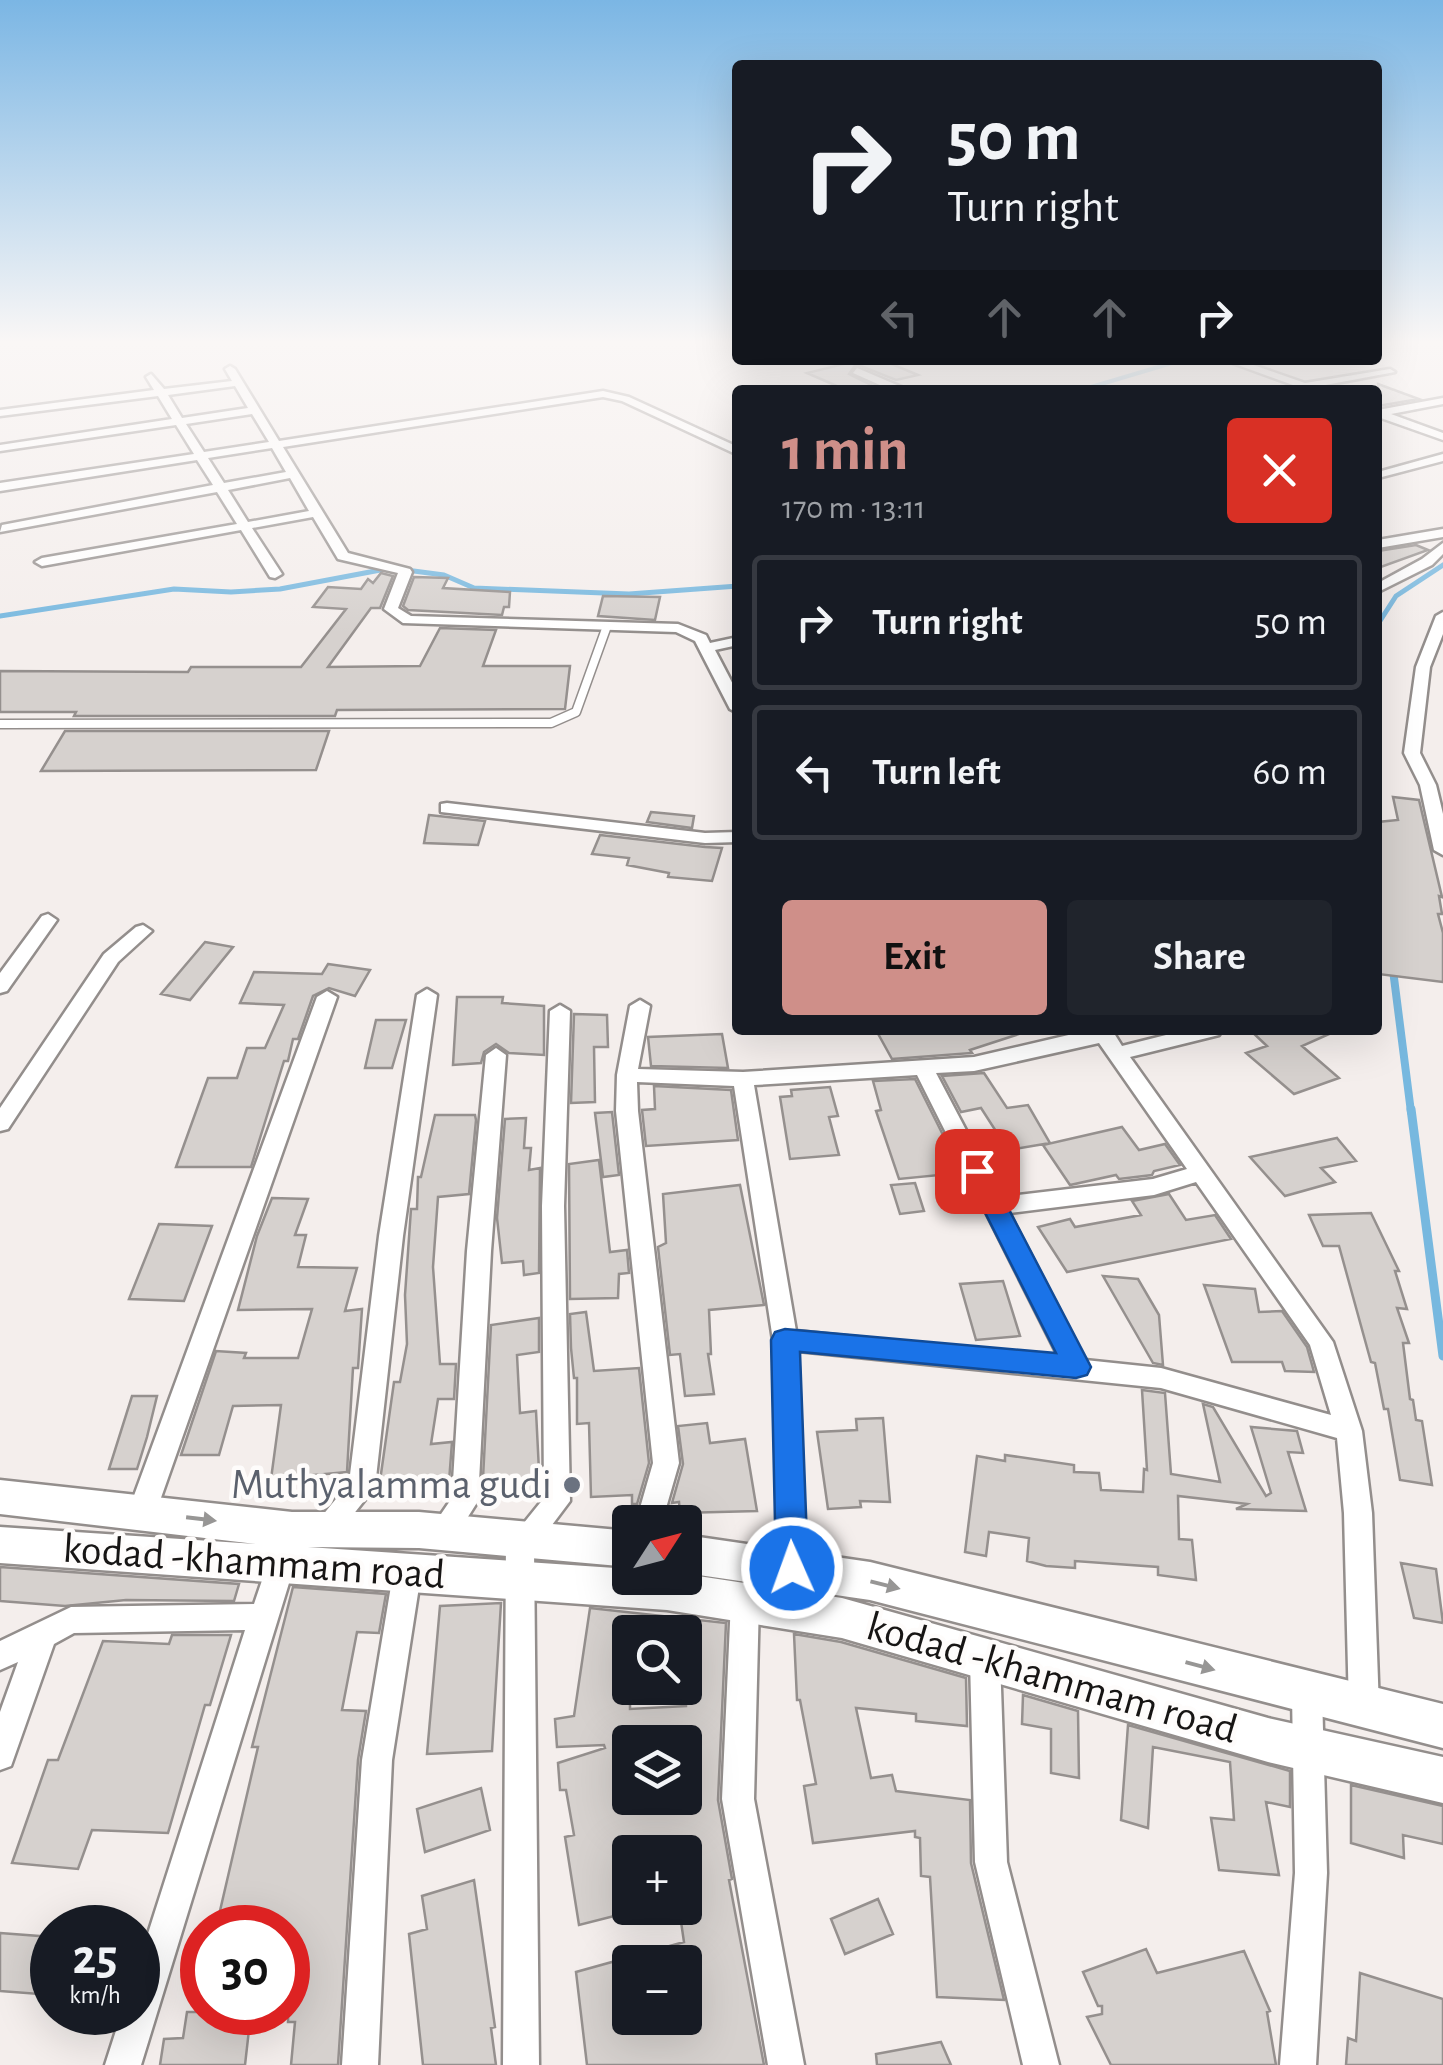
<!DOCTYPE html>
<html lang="en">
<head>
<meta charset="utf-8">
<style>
  body { margin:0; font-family:"Alegreya Sans",sans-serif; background:#20242c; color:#f1f3f6; height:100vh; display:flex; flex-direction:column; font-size:38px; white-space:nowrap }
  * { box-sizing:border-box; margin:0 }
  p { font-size:32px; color:#9ea1a6 }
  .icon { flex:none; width:55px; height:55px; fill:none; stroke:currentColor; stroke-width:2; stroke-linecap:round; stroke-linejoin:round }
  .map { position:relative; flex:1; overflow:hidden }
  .side { position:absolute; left:732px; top:385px; width:650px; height:650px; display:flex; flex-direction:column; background:#171b24; border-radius:10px; box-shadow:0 10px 40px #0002 }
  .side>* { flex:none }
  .top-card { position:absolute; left:732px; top:60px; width:650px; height:305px; border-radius:10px; box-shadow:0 10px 40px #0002; background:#171b24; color:#f1f3f6; overflow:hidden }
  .needle { width:65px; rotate:54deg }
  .controls { position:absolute; left:612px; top:1505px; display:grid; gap:20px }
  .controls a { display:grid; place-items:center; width:90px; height:90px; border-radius:10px; background:#171b24; box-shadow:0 10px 40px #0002; font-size:50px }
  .speed { position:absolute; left:30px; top:1905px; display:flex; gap:20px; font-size:50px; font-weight:700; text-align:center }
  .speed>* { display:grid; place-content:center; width:130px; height:130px; border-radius:50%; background:#171b24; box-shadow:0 10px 40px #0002; line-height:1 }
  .speed small { font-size:25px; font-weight:400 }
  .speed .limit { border:15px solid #d22; background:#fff; color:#111 }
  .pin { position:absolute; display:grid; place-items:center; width:85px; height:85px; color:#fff; margin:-42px; border-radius:20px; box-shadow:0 5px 15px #0006 }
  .me { position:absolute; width:110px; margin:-55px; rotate:358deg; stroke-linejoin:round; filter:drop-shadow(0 0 8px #0008) }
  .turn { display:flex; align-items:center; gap:35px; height:210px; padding:0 50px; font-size:45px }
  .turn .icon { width:130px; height:130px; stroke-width:2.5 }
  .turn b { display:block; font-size:70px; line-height:85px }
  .lanes { display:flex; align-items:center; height:95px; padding:0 50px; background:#0003; justify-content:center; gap:50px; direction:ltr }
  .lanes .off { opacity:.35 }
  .round { display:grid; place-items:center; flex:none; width:105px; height:105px; border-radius:10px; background:#20242c }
  .overview { display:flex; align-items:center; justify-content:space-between; height:170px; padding:0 50px }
  h1 { font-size:60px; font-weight:700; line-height:75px; color:#cf8f89 }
  .cta { display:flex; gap:20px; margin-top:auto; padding:20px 50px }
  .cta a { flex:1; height:115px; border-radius:10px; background:#cf8f89; color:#111; font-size:40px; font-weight:700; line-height:115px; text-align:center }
  .cta a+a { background:#20242c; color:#f1f3f6 }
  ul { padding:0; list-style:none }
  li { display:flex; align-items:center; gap:30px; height:135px; margin:0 20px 15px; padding:0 30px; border:5px solid #363941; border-radius:10px }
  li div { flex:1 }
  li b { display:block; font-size:38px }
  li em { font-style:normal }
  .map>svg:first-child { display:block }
</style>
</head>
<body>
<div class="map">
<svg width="1443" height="2065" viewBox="0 0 1443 2065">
  <rect width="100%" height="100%" fill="#f4eeec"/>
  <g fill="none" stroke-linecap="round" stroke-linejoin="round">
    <path stroke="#77b8df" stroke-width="4" d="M1081,390L1182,360"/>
    <path stroke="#77b8df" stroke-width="5" d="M0,616L174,589L231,592L280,589L391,568L444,575L474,588L629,594L738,586
      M1378,624L1396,596L1443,565"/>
    <path stroke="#77b8df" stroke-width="8" d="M1393,970L1411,1112"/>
    <path stroke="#77b8df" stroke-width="9" d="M1411,1109L1443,1356"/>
  </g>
  <path fill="#d6d1ce" stroke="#95908e" stroke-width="2.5" fill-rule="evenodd" d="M860,360H882L918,375L896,380L856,364L849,374L873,386L846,390L807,373Z
    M1378,384L1419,399L1378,406Z
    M1416,545L1428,550L1378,568V551Z
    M381,573L393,576L380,608H371L328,667L420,666L440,628L496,630L483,666H570L565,709L337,710L335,716H74L76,712H0V671L188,672L191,667H301L346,609L313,607L328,587L361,589L368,579L373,583Z
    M414,577L448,578L443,588L510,592L509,607H504L502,615L408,610L403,606Z
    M603,596L660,597L655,620L598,616Z
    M65,731H329L316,770L41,771Z
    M1393,797L1419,800L1442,897L1439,896L1442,914H1438L1443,933V982L1378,974V822L1398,820Z
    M651,812L694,816L692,828L647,822Z
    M429,815L485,821L478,845L424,843Z
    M600,835L705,847L722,848L712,881L668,877L669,873L627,865L629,858L592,854Z
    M205,942L233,947L190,1000L161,994Z
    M328,964L370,970L355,996L329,988L313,996L298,1039H293L288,1061H284L251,1167H176L208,1078H237L247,1048H265L284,1005L240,1003L254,972L322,974Z
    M457,997H503L502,1003L544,1006V1055L509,1053L496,1044L484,1052L481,1063L453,1065Z
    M574,1014L607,1015L608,1047H594L595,1102L571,1103Z
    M376,1020H406L392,1068H365Z
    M876,1030H1018L1019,1034L970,1050L972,1053L892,1059Z
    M1250,1030H1338L1302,1046L1339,1078L1294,1094L1246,1053L1267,1046Z
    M722,1034L728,1068L651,1066L648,1037Z
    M984,1073L1007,1108L1028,1105L1050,1143L1008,1150L981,1108L961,1112L942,1076Z
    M915,1079L956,1161L960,1173L899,1179L876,1111L881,1110L873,1081Z
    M654,1086L731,1090L738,1140L646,1146L642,1110L655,1109Z
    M830,1087L838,1116L829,1117L839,1155L790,1159L780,1097L792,1096L791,1090Z
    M612,1112L619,1175L603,1177L595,1113Z
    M435,1115H475L476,1120L469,1194L438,1197L433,1267L440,1364H456L454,1399H438L431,1444L452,1442L448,1495L432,1496L433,1488H379L394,1382H400L407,1344L405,1295L411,1209H417L418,1177H421Z
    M526,1118L524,1148H531L529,1170L540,1168L539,1273L524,1275L523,1261L502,1263L497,1218L505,1119Z
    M1122,1127L1139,1150L1165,1144L1180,1165L1154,1171L1152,1175L1119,1179L1116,1175L1070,1185L1043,1145Z
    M1337,1138L1356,1161L1321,1168L1335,1182L1285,1196L1250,1157Z
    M599,1160L610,1252L627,1250L629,1273L619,1274L618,1298L570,1299L569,1164Z
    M915,1183L924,1211L900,1214L891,1185Z
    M740,1185L764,1305L709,1310L711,1354H708L714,1394L685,1396L680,1354L670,1355L658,1247L666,1243L663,1194Z
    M1169,1194L1186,1220L1215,1215L1231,1239L1067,1272L1038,1227L1070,1219L1075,1227L1141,1215L1132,1201Z
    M272,1198L308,1199L295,1235H306L298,1267L357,1268L345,1311L362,1309L358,1368H353L347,1472L271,1479L281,1405L233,1406L219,1455H181L216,1351L246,1353L244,1358H298L312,1309L238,1310L257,1236Z
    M1371,1213L1399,1271H1395L1407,1309L1397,1308L1409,1343H1403L1410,1399L1413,1400L1416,1420L1422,1421L1432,1485L1400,1480L1388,1409H1384L1375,1363L1371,1362L1339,1246H1323L1309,1215Z
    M159,1224L212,1226L184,1301L129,1299Z
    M1103,1276L1138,1279L1159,1315L1163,1365L1153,1363Z
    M1003,1281L1020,1336L976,1340L960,1284Z
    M1204,1285L1255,1289L1259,1312L1282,1311L1307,1347L1314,1372L1285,1371L1282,1362H1232Z
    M586,1312L594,1371L639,1368L649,1463L637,1504H632V1495L591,1497L589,1423L577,1424V1378H574L571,1348L570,1314Z
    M539,1318V1352L517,1355L520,1413L536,1411L540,1491L482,1497L491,1325Z
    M1142,1390L1165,1393L1171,1474L1220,1482L1203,1404L1213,1407L1266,1496L1271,1493L1251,1427L1297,1431L1303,1453L1288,1452L1306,1511L1236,1509L1247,1504L1178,1496L1179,1539L1192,1540L1196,1580L1158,1575V1567L1075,1561V1568L1046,1566L1027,1561L1029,1538L989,1532L986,1556L965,1552L977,1456L1005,1461V1455L1074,1465V1472L1099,1473L1101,1490L1143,1492L1144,1469L1147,1470Z
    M132,1396H157L147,1437L137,1469H109Z
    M883,1418L890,1502L860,1501L861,1507L828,1509L817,1432L857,1430L856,1419Z
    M707,1423L710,1443L745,1439L757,1511L680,1513L679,1502L672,1503L683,1464L678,1426Z
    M1401,1563L1436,1569L1443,1623L1414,1618Z
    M0,1567L239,1584L234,1601L126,1600L65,1606L0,1601Z
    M293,1587L386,1594L379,1633L357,1632L342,1710L366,1711L358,1760L338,2065H291L295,2022H288L290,1928H216L258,1747H252Z
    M501,1603L492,1751L427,1754L440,1606Z
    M590,1608L726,1623L718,1800L732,1879L729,1880L764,2065H587L576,1972L630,1957V2018H685V1962H635L634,1956L684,1942L679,1908H685V1852H630V1912L579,1925L565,1837L574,1835L566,1790H560L558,1763L605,1748L604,1745L557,1747L555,1719L574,1716ZM630,1632H687L686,1706L630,1709ZM630,1742H685V1798H630Z
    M794,1634L841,1642L966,1678L967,1726L916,1721V1714L856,1708L871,1778L892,1775L896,1791L970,1800L971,1863L1004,2000L937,1997L930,1877L921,1876L920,1838L915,1837V1831L813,1843L804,1786L816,1784L800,1700H797Z
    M172,1635H231L210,1705H205L168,1833L92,1830L78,1869L12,1863L48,1760H58L103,1641L169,1644Z
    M1023,1695L1078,1711L1079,1778L1051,1773V1729L1022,1724Z
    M1128,1725L1290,1771V1807L1266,1802L1279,1875L1219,1870L1211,1818L1234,1820L1230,1762L1153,1747L1148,1828L1121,1820Z
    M1351,1785L1443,1806V1844L1403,1835L1404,1858L1351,1843Z
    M481,1788L490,1830L425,1852L417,1809Z
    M474,1880L495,2027L491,2028L496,2065H423L409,1934L427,1929L422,1896Z
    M878,1899L893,1934L845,1954L831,1919Z
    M0,1933L52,1937V1995L0,1991Z
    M1146,1949L1157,1973L1244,1951L1270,2011L1267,2012L1276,2065H1111L1087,2017L1102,2014V2006H1098L1083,1972Z
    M1360,1973L1443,1999V2065H1346L1348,2038L1356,2041Z
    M187,2012H251L245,2065H160L164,2039L183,2038Z
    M941,2042L951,2065H877L876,2054Z"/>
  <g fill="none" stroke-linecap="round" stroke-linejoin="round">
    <defs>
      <path id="service" d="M0,724L551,723L576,712L607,626"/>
      <path id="minor" d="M1224,360H1239L1305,383L1390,369L1395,372L1304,389Z
        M230,366L235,369L279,441L603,391L629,397L738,447V455L622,401L603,397L283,447L348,553L410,569L412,572L398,608L411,616L678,624L706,635L710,643L738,637V645L715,650L738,694V713L730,709L695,641L676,632L403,623L384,609L398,573L338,559L313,517L252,528L282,574L275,578L270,577L241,530L42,566L35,562L42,558L237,524L217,492L0,532L2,525L213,485L197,460L0,491V483L194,454L176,425L0,451V445L172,419L158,396L0,416V410L154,390L146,377L151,374L164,389L232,381L225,369ZM235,386L248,408L182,418L168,395ZM252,414L269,442L204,452L186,424ZM272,448L286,472L224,483L208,458ZM290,478L309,511L248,522L228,490Z
        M857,368L904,388L905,390H891L853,373Z
        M1443,398V404L1391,414L1443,433V440L1378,417V410Z
        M1443,454V461L1378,478V472Z
        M1443,529V537L1378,548V540Z
        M1443,543V554L1432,565L1378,592V583L1422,559Z
        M1443,612V634L1430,667L1420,753L1436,785L1443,814V855L1434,850L1420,785L1404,753L1416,667L1436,616Z
        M447,803L705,833L738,832V842L705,843L441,812V804Z
        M48,914L57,920L7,991L0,993V973L42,916Z
        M143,925L152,931L118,962L8,1129L0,1131V1108L104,954L136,927Z
        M427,989L437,995L403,1236L375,1487L337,1535L327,1539L317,1535L313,1527L349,1483L379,1236L417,995Z
        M327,991L337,997L156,1512L152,1520L142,1524L132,1520L128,1512L317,997Z
        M640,1000L650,1006L638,1069L743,1072L974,1057L1090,1030H1112L1122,1046L1186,1030H1222L1219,1035L1130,1057L1333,1342L1362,1431L1372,1513L1379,1708L1375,1718L1364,1722L1353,1718L1349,1708L1344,1513L1337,1438L1161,1388L798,1351L806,1568L802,1577L792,1581L782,1577L778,1568L773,1340L734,1086L637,1082L638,1111L679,1463L662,1522H636L653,1463L616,1111L617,1075L630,1006ZM1099,1043L1187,1169L1153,1179L1001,1197L936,1073L974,1071ZM917,1075L1059,1358L796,1331L754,1085ZM1196,1182L1310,1345L1331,1415L1161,1368L1085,1360L1009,1213L1154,1195Z
        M560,1005L570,1011L564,1206L570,1501L534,1549L539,2065H503L506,1535L510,1526L523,1524L544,1498L542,1206L550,1011Z
        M496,1048L506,1055L491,1251L478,1501L452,1542L442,1545L432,1542L428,1533L452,1498L467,1251L486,1055Z
        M283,1545L293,1548L297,1557L141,2065H105L122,2012H138V1965L245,1630L74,1633L54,1644L11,1766L0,1770V1712L18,1662L0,1670V1641L71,1607L254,1604L273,1548Z
        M407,1561L417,1565L421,1574L392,1760L378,2065H342L362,1760L393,1574L397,1565Z
        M745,1588L755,1592L759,1601L754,1799L804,2065H768L722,1799L731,1601L735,1592Z
        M985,1645L995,1649L1000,1659L1007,1862L1059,2065H1023L975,1862L970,1659L975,1649Z
        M1307,1680L1318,1684L1322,1694L1327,1873L1316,2065H1280L1295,1873L1292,1694L1296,1684Z"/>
      <path id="secondary" d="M0,1480L292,1512H419L630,1531V1567L419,1548L308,1547L630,1569V1578H685V1574L842,1598L1268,1718L1443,1757V1803L1268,1762L842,1638L667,1610L0,1563V1527L257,1544L0,1514Z
        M685,1535L870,1562L1443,1704V1748L870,1600L685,1573Z"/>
    </defs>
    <use href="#service" stroke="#938e8c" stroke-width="11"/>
    <use href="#minor" stroke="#938e8c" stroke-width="5"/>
    <use href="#secondary" stroke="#938e8c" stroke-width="5"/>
    <use href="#service" stroke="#fff" stroke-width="8"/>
    <use href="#minor" fill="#fff" fill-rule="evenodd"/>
    <use href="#secondary" fill="#fff" fill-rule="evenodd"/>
  </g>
  <defs><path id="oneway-solid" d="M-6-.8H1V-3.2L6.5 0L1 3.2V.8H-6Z" transform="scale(2.5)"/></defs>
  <g fill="#979695">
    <use href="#oneway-solid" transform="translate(201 1519) rotate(7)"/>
    <use href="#oneway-solid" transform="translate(885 1585) rotate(14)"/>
    <use href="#oneway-solid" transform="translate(1200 1666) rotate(15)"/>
  </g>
  <linearGradient id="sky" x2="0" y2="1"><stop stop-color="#7bb6e4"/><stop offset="0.54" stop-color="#faf7f6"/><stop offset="1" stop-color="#faf7f6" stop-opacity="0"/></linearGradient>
  <rect width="1443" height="634" fill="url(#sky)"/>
  <path fill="#1a73e8" stroke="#114b97" stroke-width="2.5" d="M977,1162L986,1165L989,1171L1091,1367L1087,1375L1076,1378L800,1352L808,1568L803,1578L792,1582L781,1578L776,1568L771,1340L775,1332L785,1329L1056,1353L964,1171L968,1165Z"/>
  <circle fill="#6b7280" stroke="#fefcfb" stroke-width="4" cx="572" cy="1485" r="10"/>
  <g text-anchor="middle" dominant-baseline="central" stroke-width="9" stroke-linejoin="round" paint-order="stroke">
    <g font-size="42" fill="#5b616d" stroke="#fefcfb" text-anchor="end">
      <text x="552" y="1485">Muthyalamma gudi</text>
    </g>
    <g font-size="42" fill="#171514" stroke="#fefcfb">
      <text transform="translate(254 1562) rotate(4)">kodad -khammam road</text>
      <text transform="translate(1052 1678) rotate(16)">kodad -khammam road</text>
    </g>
  </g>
</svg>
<div class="controls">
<a><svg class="needle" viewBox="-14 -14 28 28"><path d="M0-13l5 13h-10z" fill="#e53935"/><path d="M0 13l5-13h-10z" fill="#9ea1a6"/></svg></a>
<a><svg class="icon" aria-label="search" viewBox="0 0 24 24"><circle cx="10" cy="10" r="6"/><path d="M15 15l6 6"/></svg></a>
<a><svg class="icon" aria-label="layers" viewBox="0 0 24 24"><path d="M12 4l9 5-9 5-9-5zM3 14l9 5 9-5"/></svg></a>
<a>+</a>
<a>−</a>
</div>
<div class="speed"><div>25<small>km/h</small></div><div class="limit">30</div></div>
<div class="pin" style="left:977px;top:1171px;background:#d93025"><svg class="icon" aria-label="arrive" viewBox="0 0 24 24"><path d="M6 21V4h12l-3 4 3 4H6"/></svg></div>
<svg class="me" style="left:792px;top:1568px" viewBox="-20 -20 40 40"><circle r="17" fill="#1a73e8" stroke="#fff" stroke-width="3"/><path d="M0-11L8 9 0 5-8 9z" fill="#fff"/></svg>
<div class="top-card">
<div class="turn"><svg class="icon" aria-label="right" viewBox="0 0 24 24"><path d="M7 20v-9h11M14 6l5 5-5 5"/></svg><div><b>50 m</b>Turn right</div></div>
<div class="lanes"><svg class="icon off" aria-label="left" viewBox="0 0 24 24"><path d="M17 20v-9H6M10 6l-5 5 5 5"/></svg><svg class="icon off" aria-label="ahead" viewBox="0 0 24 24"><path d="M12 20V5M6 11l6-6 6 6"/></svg><svg class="icon off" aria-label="ahead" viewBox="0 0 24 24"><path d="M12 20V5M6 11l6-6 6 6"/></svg><svg class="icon" aria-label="right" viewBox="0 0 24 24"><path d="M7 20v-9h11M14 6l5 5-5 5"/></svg></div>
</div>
<section class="side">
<div class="overview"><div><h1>1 min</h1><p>170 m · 13:11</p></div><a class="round" style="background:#d93025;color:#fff"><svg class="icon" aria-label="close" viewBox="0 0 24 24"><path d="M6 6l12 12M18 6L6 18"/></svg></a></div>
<ul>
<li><svg class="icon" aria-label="right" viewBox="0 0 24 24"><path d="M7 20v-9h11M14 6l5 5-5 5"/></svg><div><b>Turn right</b></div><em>50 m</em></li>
<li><svg class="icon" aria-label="left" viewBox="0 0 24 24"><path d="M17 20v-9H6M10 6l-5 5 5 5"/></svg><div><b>Turn left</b></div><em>60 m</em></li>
</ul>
<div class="cta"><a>Exit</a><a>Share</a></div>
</section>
</div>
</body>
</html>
